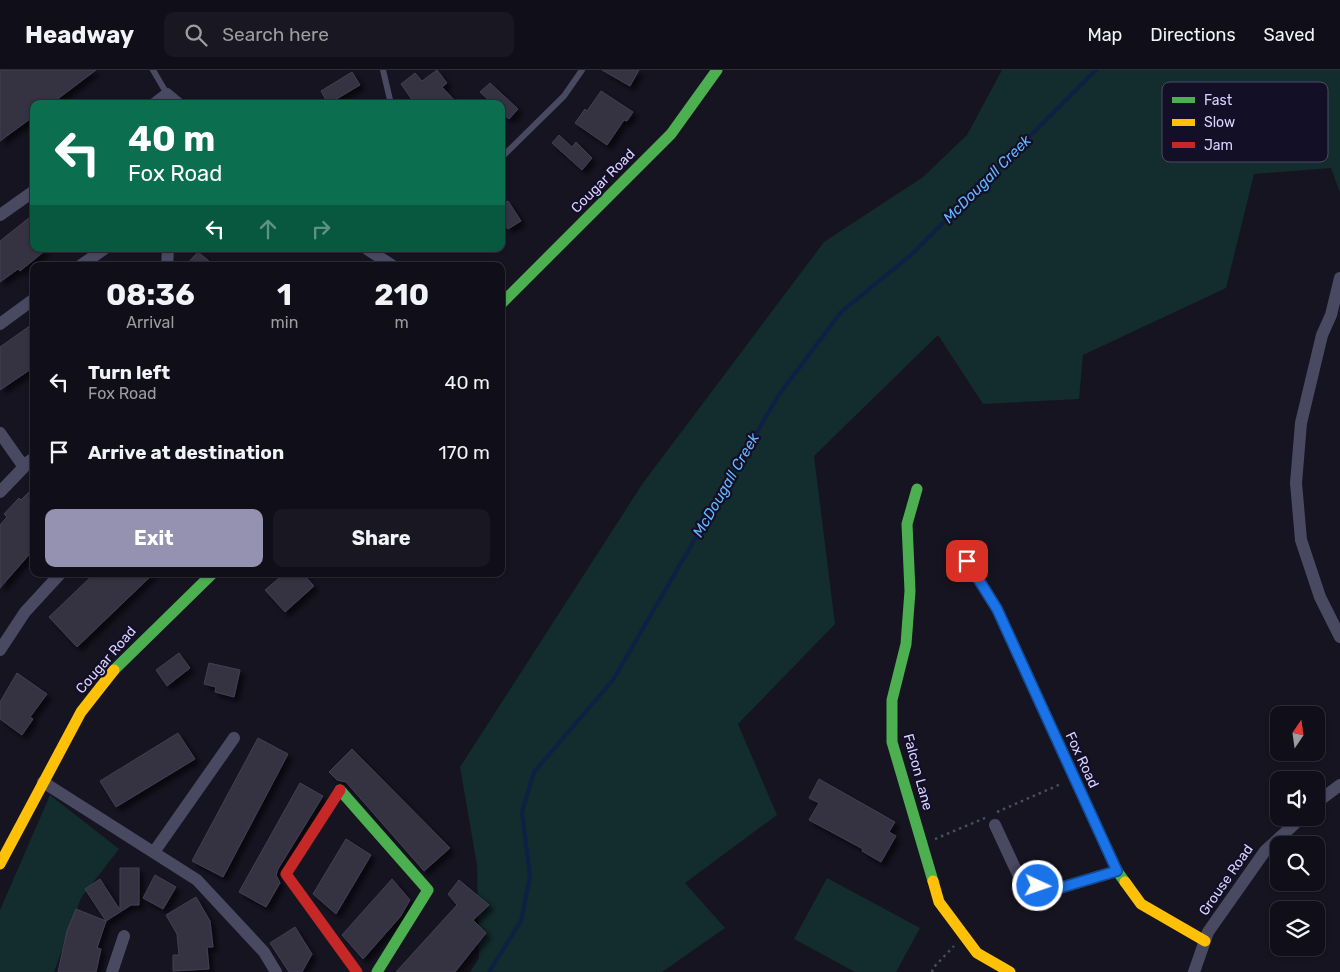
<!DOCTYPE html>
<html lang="en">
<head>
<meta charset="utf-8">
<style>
  body { margin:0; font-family:Rubik,sans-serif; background:#191822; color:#f1f3f6; height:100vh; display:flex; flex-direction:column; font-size:19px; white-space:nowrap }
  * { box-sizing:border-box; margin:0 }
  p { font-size:16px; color:#9c9ca2 }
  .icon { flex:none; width:28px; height:28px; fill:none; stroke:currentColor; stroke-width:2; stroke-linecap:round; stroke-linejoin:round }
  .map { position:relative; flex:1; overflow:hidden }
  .details { position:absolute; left:30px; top:192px; width:475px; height:315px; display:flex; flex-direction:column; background:#100f19; border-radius:10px; box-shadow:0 1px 4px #0004,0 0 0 1px #302f38 }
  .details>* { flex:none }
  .guide { position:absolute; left:30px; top:30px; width:475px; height:152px; border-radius:10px; box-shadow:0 1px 4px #0004,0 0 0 1px #302f38; background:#0b6e4f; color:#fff; overflow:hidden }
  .needle { width:32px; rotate:13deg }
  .tools { position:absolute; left:1270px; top:636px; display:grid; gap:10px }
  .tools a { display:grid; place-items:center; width:55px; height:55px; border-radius:10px; background:#100f19; box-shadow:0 1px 4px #0004,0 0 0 1px #302f38; font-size:25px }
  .pin { position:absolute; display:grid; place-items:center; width:42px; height:42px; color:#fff; margin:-21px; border-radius:10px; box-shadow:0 2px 8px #0006 }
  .me { position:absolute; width:55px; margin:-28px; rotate:93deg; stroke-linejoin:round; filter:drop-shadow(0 0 4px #0008) }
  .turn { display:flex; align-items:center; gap:18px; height:105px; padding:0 15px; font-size:22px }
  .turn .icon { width:65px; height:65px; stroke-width:2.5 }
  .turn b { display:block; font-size:35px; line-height:42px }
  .lanes { display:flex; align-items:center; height:48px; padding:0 15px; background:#0003; justify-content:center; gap:25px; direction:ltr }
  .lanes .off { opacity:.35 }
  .eta { display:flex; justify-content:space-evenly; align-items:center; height:85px; text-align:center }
  .eta b { font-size:30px; font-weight:700; line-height:35px }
  .action { display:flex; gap:10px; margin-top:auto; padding:10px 15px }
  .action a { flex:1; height:58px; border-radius:10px; background:#9591b1; color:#fff; font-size:20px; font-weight:700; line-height:58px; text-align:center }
  .action a+a { background:#191822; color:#f1f3f6 }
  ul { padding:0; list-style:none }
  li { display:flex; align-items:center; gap:15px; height:70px; padding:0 15px }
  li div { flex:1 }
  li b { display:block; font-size:19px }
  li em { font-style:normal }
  header { display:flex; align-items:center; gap:30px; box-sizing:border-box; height:70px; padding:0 25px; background:#100f19; border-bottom:1px solid #302f38 }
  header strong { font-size:24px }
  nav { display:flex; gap:28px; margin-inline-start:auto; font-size:18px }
  .search { width:350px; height:45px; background:#191822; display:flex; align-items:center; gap:12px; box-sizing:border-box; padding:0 18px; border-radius:10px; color:#9c9ca2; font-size:19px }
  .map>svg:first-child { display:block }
</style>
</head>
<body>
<header>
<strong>Headway</strong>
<div class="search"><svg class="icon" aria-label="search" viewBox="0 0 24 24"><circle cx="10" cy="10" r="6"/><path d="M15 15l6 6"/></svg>Search here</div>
<nav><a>Map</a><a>Directions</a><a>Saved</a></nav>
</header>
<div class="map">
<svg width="1340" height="902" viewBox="0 0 1340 902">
  <defs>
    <filter id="shadow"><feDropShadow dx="4.5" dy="4.5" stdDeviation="2.5" flood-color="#0009"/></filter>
  </defs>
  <rect width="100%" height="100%" fill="#161421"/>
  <path fill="#132c2d" d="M1002,0H1340V123L1331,98L1254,104L1226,218L1083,285L1079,329L983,334L938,265L814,386L835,554L738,654L777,745L685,813L725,858L662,902H470L479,888L477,795L460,697L643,413L824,172L923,107L967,65Z
    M50,725L119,779L81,828L54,902H0V840Z
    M827,808L920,858L896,902H855L794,869Z"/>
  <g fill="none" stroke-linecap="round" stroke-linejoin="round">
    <path stroke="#0d2144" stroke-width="4" d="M489,902L521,851L530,806L522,742L534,702L613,610L778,326L841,242L911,185L1096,0"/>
  </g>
  <path fill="#343243" stroke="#433f54" filter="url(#shadow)" d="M0,0H96L51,34H34V46L0,71Z
    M437,0L447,13L442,17L458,34H415L401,14L415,3L422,11Z
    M602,0H639L630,16Z
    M352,2L360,15L328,34L321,21Z
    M490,13L518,39L509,49L501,42V34H493L480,22Z
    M601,21L633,42L627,51L624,50L607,75L575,53L585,39L587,41Z
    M559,65L572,77L576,72L592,88L582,100L552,73Z
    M508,131L521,151L508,159L501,149V135Z
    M34,144V179H47L20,201L18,199L0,212V171Z
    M198,182L215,196H185Z
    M34,253V297L0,320V277Z
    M34,417V479L0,518V455L7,447L4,444L19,428L21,430Z
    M94,504H153L77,577L49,547Z
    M284,504H303L314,516L285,542L265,520Z
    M179,583L190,598L167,616L156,600Z
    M209,593L240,600L234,627L215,622L216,617L204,614Z
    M17,603L47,624L30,647L33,649L22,665L0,649V632Z
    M178,663L195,689L116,737L100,711Z
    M258,668L288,684L223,807L192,791Z
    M352,679L450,778L424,801L346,712L337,710L329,702Z
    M819,709L895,752L889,762L896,766L881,792L862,781L863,779L809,750L819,733L809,728Z
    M300,713L323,726L278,799L276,805L280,813L266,837L239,822Z
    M346,769L371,785L336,844L313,824Z
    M120,798H139V835H131L106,851L97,878L101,879L96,902H58L67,861L76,839L106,851L85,819L100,809L120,840Z
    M155,805L176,817L163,839L143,828Z
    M392,809L410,830L400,847L363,889L342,865Z
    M459,810L489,835L473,850L486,863L455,902H396L457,835L448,824Z
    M196,827L210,851L213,877H207L209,899L173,901V885H179L177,864L166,845Z
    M295,857L312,884L302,902H289L270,873Z"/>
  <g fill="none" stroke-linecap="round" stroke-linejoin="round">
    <path stroke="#44505f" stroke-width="2.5" stroke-dasharray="2.5 4" stroke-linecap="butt" d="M997,742L1061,714
      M935,769L985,748
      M932,902L933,898L954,876"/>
    <path stroke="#4a4962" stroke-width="6" d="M153,0L167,24
      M383,0L391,34
      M501,88L564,26L582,0"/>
    <path stroke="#4a4962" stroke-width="12" d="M154,34L167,24L179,34
      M0,145L34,121
      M367,179L393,196
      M80,196L104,179
      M167,196L168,179
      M1340,208L1331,245L1322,265L1301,353L1296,413L1301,470L1320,527L1340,567
      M0,254L34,229
      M0,363L24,397L0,422
      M24,395L34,388
      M0,580L25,542L60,504
      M43,712L197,810L264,882L276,902
      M1316,733L1340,715
      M995,755L1022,813L1053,820L1117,801
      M154,782L234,668
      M112,902L124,866
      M1194,902L1208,862L1265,781L1301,748"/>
    <path stroke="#4caf50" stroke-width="11" d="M501,234L671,64L717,0
      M917,419L907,454L910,521L906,574L892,630V672L933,811
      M967,491L997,539L1117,801L1125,812
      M114,600L212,504
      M340,720L428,820L377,902"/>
    <path stroke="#ffc107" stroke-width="11" d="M0,794L81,642L114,600
      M933,811L939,832L977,883L1010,902
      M1125,812L1141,834L1205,871"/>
    <path stroke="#c62828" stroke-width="11" d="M340,720L286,804L357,902"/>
  </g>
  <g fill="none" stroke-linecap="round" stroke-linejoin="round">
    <defs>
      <path id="route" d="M967,491L997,539L1117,801L1053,820L1038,816"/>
    </defs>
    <use href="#route" stroke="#114b97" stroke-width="12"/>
    <use href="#route" stroke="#1a73e8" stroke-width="9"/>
  </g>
  <g text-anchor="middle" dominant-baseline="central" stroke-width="4.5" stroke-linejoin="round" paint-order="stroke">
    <g font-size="14" fill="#d9d4ff" stroke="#130f26">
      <text transform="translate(603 111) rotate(-45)">Cougar Road</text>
      <text transform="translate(106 590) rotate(-49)">Cougar Road</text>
      <text transform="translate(1082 690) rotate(65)">Fox Road</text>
      <text transform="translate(918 702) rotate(75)">Falcon Lane</text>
      <text transform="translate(1226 810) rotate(-55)">Grouse Road</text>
    </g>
    <g font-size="15" font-style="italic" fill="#62b6ff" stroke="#130f26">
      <text transform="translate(987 109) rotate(-45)">McDougall Creek</text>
      <text transform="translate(726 415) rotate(-60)">McDougall Creek</text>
    </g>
  </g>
  <rect x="1162" y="12" width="166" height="80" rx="8" fill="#130f26" stroke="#4e4a67" stroke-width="1"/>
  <rect x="1172" y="27" width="23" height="6" fill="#4caf50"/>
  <rect x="1172" y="49" width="23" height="7" fill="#ffc107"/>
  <rect x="1172" y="72" width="23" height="6" fill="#c62828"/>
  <g font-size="14" fill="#d9d4ff">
    <text x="1204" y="35">Fast</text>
    <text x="1204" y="57">Slow</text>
    <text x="1204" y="80">Jam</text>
  </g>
</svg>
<div class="tools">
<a><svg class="needle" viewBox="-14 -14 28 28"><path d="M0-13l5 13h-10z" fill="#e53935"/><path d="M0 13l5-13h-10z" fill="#9c9ca2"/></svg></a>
<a><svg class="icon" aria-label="sound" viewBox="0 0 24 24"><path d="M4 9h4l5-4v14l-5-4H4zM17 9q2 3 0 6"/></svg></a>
<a><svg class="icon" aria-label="search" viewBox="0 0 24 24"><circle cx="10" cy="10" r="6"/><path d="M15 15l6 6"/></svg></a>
<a><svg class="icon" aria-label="layers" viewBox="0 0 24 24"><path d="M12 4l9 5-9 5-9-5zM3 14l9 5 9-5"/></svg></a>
</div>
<div class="pin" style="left:967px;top:491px;background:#d93025"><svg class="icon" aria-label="arrive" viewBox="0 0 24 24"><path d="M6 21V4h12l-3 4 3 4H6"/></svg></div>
<svg class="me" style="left:1038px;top:816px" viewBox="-20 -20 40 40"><circle r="17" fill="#1a73e8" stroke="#fff" stroke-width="3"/><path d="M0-11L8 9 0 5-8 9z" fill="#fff"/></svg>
<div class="guide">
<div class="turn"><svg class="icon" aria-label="left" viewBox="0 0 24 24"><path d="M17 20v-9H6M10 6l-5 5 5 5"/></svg><div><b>40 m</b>Fox Road</div></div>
<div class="lanes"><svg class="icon" aria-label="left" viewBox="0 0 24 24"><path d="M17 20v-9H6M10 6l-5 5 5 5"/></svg><svg class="icon off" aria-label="ahead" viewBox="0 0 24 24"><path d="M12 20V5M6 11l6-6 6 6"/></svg><svg class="icon off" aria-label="right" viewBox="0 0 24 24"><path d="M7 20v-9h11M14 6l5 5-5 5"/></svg></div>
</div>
<section class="details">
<div class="eta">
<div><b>08:36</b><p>Arrival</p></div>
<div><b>1</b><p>min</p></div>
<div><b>210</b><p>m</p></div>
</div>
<ul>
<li><svg class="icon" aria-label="left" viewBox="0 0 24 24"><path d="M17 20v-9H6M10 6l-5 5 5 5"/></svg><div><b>Turn left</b><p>Fox Road</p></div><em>40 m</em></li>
<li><svg class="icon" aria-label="arrive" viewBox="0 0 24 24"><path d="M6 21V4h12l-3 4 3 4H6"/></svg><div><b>Arrive at destination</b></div><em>170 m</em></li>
</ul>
<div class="action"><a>Exit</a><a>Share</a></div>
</section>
</div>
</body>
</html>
